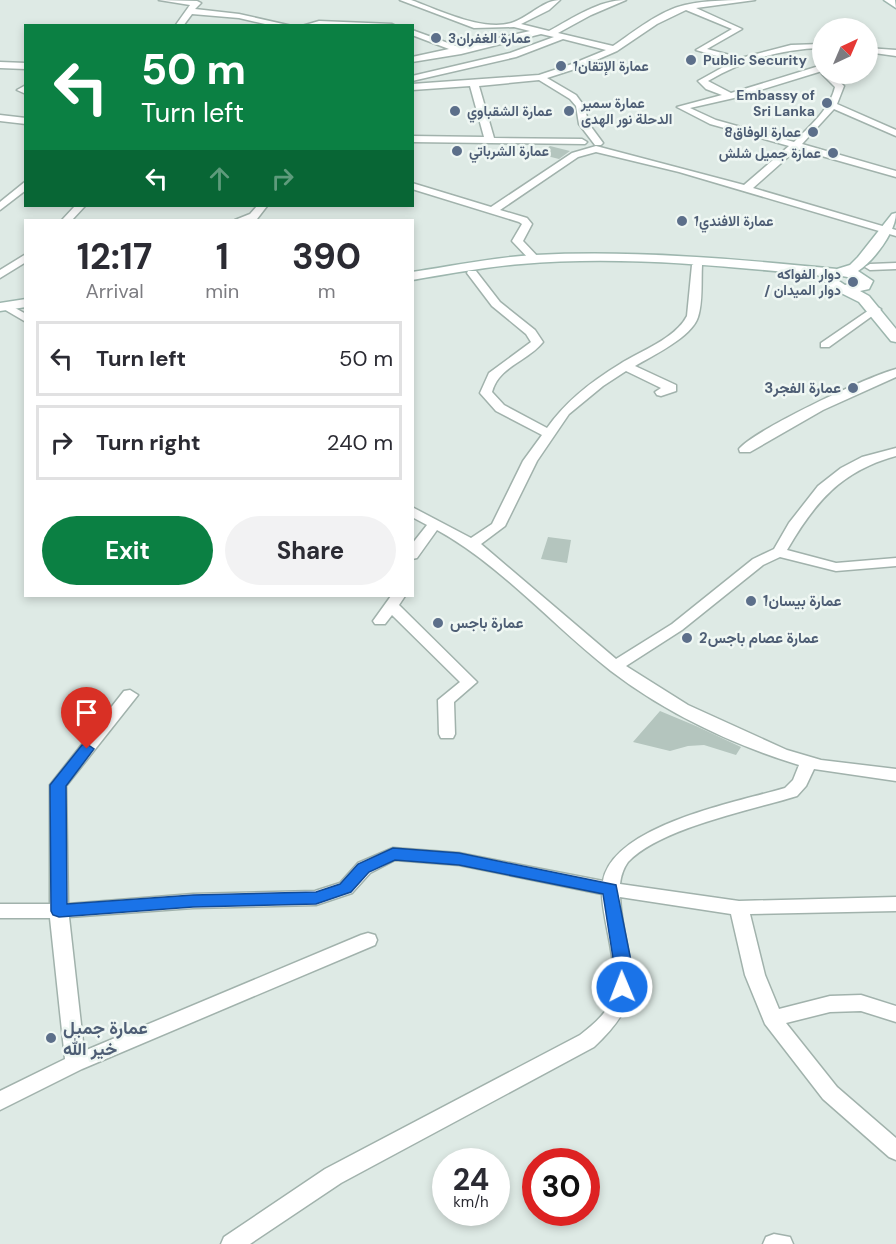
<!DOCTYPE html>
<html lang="en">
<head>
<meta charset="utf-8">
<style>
  body { margin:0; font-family:"DM Sans",Vazirmatn,sans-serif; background:#f2f2f3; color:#2b2b33; height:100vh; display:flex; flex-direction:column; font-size:22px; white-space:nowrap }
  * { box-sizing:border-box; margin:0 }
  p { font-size:20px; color:#7c7c81 }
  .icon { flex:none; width:33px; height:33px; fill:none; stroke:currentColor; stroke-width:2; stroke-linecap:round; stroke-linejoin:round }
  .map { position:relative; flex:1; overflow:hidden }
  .drawer { position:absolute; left:24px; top:219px; width:390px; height:378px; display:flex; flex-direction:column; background:#fff; border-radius:0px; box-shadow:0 3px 9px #0003 }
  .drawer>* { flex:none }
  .top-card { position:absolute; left:24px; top:24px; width:390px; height:183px; border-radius:0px; box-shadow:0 3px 9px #0003; background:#0b8043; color:#fff; overflow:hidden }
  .needle { width:39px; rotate:44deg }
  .fabs { position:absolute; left:812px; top:18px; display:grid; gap:12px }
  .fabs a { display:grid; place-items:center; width:66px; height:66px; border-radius:50%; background:#fff; box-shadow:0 3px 9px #0003; font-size:30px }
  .speed { position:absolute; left:432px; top:1148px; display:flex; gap:12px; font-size:30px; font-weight:700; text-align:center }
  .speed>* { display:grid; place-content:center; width:78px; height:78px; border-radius:50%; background:#fff; box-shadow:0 3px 9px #0003; line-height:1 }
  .speed small { font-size:15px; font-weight:400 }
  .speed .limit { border:9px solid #d22; background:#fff; color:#111 }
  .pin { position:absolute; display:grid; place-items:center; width:51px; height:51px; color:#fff; margin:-62px -26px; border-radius:50% 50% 50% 0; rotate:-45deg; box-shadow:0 0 6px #0007 }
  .pin .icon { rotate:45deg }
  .me { position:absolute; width:66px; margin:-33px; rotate:359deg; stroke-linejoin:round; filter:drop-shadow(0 0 4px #0008) }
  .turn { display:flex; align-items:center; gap:21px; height:126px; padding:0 18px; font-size:27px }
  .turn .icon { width:78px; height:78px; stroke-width:2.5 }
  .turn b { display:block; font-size:42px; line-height:51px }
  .lanes { display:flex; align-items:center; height:57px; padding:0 18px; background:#0003; justify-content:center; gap:30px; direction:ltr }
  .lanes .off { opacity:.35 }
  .eta { display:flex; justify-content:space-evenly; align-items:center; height:102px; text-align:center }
  .eta b { font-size:36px; font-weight:700; line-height:42px }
  .primary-button { display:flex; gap:12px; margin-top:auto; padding:12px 18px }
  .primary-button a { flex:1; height:69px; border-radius:36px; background:#0b8043; color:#fff; font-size:24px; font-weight:700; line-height:69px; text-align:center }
  .primary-button a+a { background:#f2f2f3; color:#2b2b33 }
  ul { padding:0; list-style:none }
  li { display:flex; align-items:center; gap:18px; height:75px; margin:0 12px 9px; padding:0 6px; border:3px solid #e1e1e2; border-radius:0px }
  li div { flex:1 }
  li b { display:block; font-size:22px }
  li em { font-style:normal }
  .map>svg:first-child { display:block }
</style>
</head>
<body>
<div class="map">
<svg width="896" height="1244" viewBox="0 0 896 1244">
  <rect width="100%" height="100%" fill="#deeae5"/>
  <path fill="#b4c5be" d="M550,146L570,151L559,159L539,154Z
    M548,537L571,540L567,563L541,559Z
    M660,711L696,726L741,747L736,755L704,745L688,746L670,751L633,742Z"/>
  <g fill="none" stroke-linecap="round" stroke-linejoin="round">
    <defs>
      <path id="street" d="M159,0L197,1L201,3L195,9L239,14L292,26H274L239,18L192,14L183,26H175L190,5Z
        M400,0H411C439,10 485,33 514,22C530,16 544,0 560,0L549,10L521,24L549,31C573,18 599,0 626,0L591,15L558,33L613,46C635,31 659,11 685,5C707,0 732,0 755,0L696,8L742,29L707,49L741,58L791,45L822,44V48C781,49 743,60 708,81L731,93L819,66L822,67V71L734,98L690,108L716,120L794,142C810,126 830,109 835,87L822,74H831L844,86L837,104L896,130V136L834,109L802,144L896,171V177L797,149L753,188L896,230V236L679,172L596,152L578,157L500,210L527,218L532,224L523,241L540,259L539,261H531L512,241L522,224L519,222L412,189V183L491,207L572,153L596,146L744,185L789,146L710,124L677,107L722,95L706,89L698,81L734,61L696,50L732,29L686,10L657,24L617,51L578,68L547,78L576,95L584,106L589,124L603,143L601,145H595L579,124L576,106L570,99L539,80L479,86L494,138L582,139L587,142L585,144L412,142V136L484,137L470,86L412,90V84L539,75L572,64L606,50L563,39L516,57L412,81V76L510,53L554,37L541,34L461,54L412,62V57L449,49L412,35V30L459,47L530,31L514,27L474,28Z
        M319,21L392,24L396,26H302Z
        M867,48L896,50V56L867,52Z
        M0,62L26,63V69L0,68Z
        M26,85V94L17,90Z
        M0,115L26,118V124L0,121Z
        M26,181V190L0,210V202Z
        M75,206H85L72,220H62Z
        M257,206H267L257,219L235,220L250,214Z
        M26,254V262L0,278V270Z
        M697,262L702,265C701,281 703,302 698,317C692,337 652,356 635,366L676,385V391L661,396L657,395L655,392L661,388L626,371L603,386L569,414L537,461L505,526L481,544L616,659L672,624L753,559L774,549L789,523L818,486L841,468L862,457L896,448V456C841,471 815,502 787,550L836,563L896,558V566L836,571L780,557L763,565L682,630L626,666L688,705L787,750L821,760L896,769V781L814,769L806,786L797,796C752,810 660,828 628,862C623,869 621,876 620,884L739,901L896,897V911L750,914L765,975L779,1009L830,996L861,995L896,1006V1022L861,1011L830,1012L786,1023L837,1087L896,1138V1160L889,1157L823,1099L765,1024L745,975L731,914L620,897C624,967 656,989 594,1047L341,1183L250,1244H221L224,1237L325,1169L580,1035C590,1027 603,1017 609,1005C623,975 603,926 602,894L459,865L395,860L370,873L352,893L316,905L193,908L69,917L84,1051L361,935L368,933L375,935L377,940L375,945L82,1069L0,1110V1091L65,1059L50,918H0V904H50V785L124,691L130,690L138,695L66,786L68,904L193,894L315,891L340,883L358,863L393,848L459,853L603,881C613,825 737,802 785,788L793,780L799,765C733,745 666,713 611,671C552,625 502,566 437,530L417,558L412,559V544L427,525L412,517V507L471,538L492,524L523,461L542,435L496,411L480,393L489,373L531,342L526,334L492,306L467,273L468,271H476L500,302L535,330L543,342C527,362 499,366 492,392L504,405L547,428C566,401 592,381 620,364C640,351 675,339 687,316L692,265Z
        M896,263V269L870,270L865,267L870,264Z
        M6,303L26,314V322L2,308V304Z
        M875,306L881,309L879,311L829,347H821V343Z
        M896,369V377L823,410L750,452H740L739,449C756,429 867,377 896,369Z
        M391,596H405L399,605L477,682L454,702L455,734L453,738H441L439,734L438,700L460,682L392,615L385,624H375L373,621Z
        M774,1234L790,1237L793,1244H763L766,1237Z"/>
      <path id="secondary" d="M884,0H895L896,8Z
        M896,213C896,231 874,261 858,271L873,281L869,289L860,291L869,296L896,329V342L891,341L859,302L831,288L822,279L825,276C724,266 622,255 521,264C484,267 448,274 412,280V272C453,266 494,257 535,255C636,250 737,259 837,269L850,265L858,257L892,214ZM842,276L853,278L859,282L845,285L836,279Z
        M26,299V307L0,311V303Z"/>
    </defs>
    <use href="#street" stroke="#a1b2ac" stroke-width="3"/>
    <use href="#secondary" stroke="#9db6ae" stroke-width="3"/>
    <use href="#street" fill="#fff" fill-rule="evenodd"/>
    <use href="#secondary" fill="#fff" fill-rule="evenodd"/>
  </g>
  <path fill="#1a73e8" stroke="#114b97" stroke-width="1.5" d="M87,744L94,749L66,786L67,904L193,895L316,892L340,884L358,864L393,848L459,853L616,885L633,971L628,991L622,993L616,991L613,987L615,971L603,894L459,865L395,860L369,872L351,892L316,904L193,907L59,917L53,915L51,911L50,785L82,745Z"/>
  <g fill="#5c6f8a" stroke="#eff7f3" stroke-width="2">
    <circle cx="436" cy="38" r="6"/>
    <circle cx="691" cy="60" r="6"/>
    <circle cx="561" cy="66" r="6"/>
    <circle cx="827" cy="103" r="6"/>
    <circle cx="455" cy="111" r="6"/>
    <circle cx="569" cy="111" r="6"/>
    <circle cx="813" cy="132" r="6"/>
    <circle cx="457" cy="151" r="6"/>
    <circle cx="833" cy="153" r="6"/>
    <circle cx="682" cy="221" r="6"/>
    <circle cx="853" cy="282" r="6"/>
    <circle cx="853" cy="388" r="6"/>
    <circle cx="751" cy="601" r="6"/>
    <circle cx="438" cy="623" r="6"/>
    <circle cx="687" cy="638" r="6"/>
    <circle cx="51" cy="1038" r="6"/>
  </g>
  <g text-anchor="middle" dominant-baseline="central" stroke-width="5" stroke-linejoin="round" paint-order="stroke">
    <g font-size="14" font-weight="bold" fill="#4e5e75" stroke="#eff7f3" text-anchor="start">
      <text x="448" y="38">عمارة الغفران3</text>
      <text x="703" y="60">Public Security</text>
      <text x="573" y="66">عمارة الإتقان1</text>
      <text x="815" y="95" text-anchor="end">Embassy of<tspan x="815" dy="16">Sri Lanka</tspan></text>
      <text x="581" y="103">عمارة سمير<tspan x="581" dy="16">الدحلة نور الهدى</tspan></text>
      <text x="467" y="111">عمارة الشقباوي</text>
      <text x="801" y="132" text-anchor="end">عمارة الوفاق8</text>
      <text x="469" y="151">عمارة الشرباتي</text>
      <text x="821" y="153" text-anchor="end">عمارة جميل شلش</text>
      <text x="694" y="221">عمارة الافندي1</text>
      <text x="841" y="274" text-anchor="end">دوار الفواكه<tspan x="841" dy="16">/ دوار الميدان</tspan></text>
    </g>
    <g font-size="15" font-weight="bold" fill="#4e5e75" stroke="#eff7f3" text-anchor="start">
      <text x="841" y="388" text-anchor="end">عمارة الفجر3</text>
      <text x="763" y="601">عمارة بيسان1</text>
      <text x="450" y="623">عمارة باجس</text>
      <text x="699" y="638">عمارة عصام باجس2</text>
    </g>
    <g font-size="18" font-weight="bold" fill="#4e5e75" stroke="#eff7f3" text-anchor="start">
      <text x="63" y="1028">عمارة جميل<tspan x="63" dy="21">خير الله</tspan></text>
    </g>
  </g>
</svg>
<div class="fabs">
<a><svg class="needle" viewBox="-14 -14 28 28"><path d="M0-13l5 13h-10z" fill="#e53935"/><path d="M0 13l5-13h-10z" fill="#7c7c81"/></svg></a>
</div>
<div class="speed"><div>24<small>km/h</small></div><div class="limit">30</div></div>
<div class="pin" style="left:87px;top:749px;background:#d93025"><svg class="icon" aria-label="arrive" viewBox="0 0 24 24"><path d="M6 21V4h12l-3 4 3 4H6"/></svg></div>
<svg class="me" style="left:622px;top:987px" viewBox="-20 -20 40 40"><circle r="17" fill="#1a73e8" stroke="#fff" stroke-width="3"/><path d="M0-11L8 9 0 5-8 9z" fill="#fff"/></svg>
<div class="top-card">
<div class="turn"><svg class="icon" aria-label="left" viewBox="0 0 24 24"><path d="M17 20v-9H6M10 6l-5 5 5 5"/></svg><div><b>50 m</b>Turn left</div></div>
<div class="lanes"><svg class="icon" aria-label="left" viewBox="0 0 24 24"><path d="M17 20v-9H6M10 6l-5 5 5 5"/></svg><svg class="icon off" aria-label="ahead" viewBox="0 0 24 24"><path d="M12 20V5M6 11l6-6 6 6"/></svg><svg class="icon off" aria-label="right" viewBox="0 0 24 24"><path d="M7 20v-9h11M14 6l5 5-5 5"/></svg></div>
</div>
<section class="drawer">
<div class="eta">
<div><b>12:17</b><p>Arrival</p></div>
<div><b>1</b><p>min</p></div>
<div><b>390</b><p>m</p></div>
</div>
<ul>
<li><svg class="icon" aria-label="left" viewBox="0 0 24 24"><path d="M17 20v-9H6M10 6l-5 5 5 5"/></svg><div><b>Turn left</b></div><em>50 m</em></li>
<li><svg class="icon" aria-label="right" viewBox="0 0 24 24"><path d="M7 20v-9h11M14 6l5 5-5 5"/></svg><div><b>Turn right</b></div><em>240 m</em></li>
</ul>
<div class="primary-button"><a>Exit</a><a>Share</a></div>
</section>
</div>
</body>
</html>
